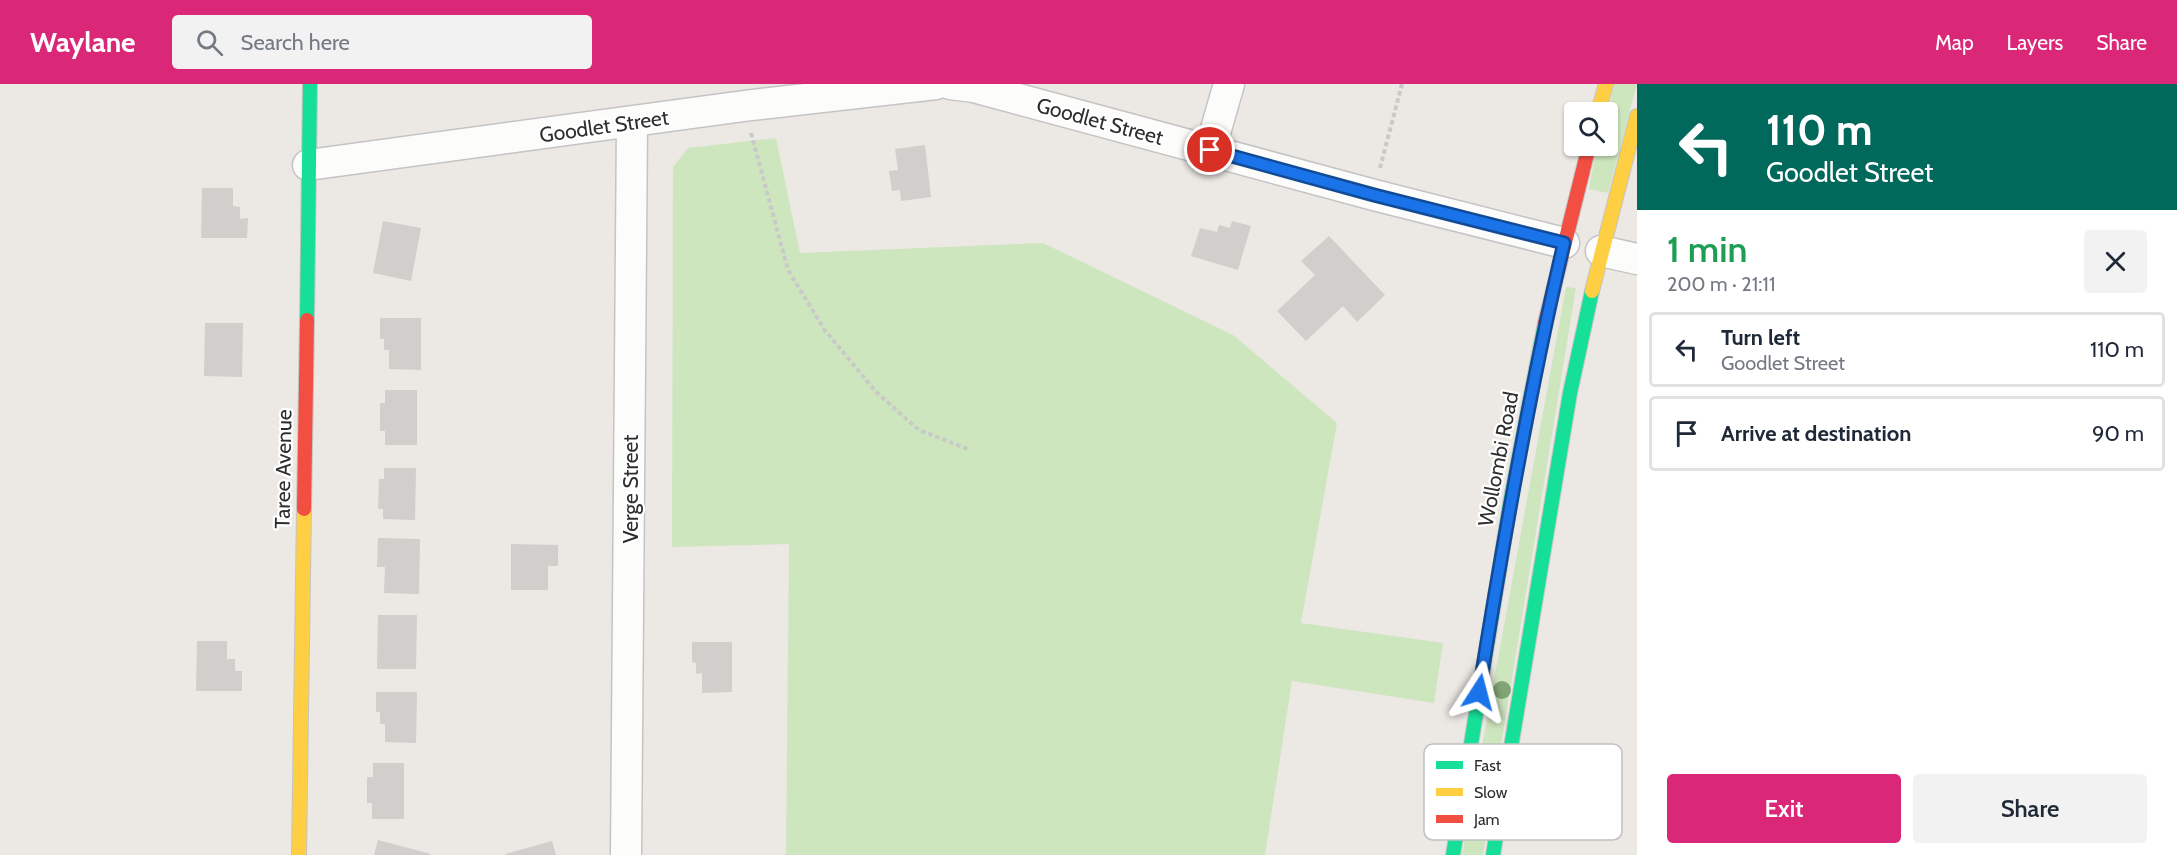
<!DOCTYPE html>
<html lang="en">
<head>
<meta charset="utf-8">
<style>
  body { margin:0; font-family:Cabin,sans-serif; background:#f2f2f3; color:#1f2937; height:100vh; display:flex; flex-direction:column; font-size:22px; white-space:nowrap }
  * { box-sizing:border-box; margin:0 }
  p { font-size:20px; color:#747a83 }
  .icon { flex:none; width:33px; height:33px; fill:none; stroke:currentColor; stroke-width:2; stroke-linecap:round; stroke-linejoin:round }
  .map { position:relative; flex:1; overflow:hidden }
  .side { display:flex; flex-direction:column; background:#fff; width:540px }
  .side>* { flex:none }
  .top-card { background:#00695c; color:#fff; overflow:hidden }
  .controls { position:absolute; left:1564px; top:18px; display:grid; gap:12px }
  .controls a { display:grid; place-items:center; width:54px; height:54px; border-radius:6px; background:#fff; box-shadow:0 2px 4px #0004; font-size:30px }
  .pin { position:absolute; display:grid; place-items:center; width:51px; height:51px; color:#fff; margin:-26px; border:3px solid #fff; border-radius:50%; box-shadow:0 2px 6px #0007 }
  .me { position:absolute; width:66px; margin:-33px; rotate:9deg; stroke-linejoin:round; filter:drop-shadow(0 0 4px #0008) }
  .turn { display:flex; align-items:center; gap:21px; height:126px; padding:0 30px; font-size:27px }
  .turn .icon { width:78px; height:78px; stroke-width:2.5 }
  .turn b { display:block; font-size:42px; line-height:51px }
  .round { display:grid; place-items:center; flex:none; width:63px; height:63px; border-radius:6px; background:#f2f2f3 }
  .summary { display:flex; align-items:center; justify-content:space-between; height:102px; padding:0 30px }
  h1 { font-size:36px; font-weight:600; line-height:45px; color:#1e9e55 }
  .action { display:flex; gap:12px; margin-top:auto; padding:12px 30px }
  .action a { flex:1; height:69px; border-radius:6px; background:#db2777; color:#fff; font-size:24px; font-weight:600; line-height:69px; text-align:center }
  .action a+a { background:#f2f2f3; color:#1f2937 }
  ul { padding:0; list-style:none }
  li { display:flex; align-items:center; gap:18px; height:75px; margin:0 12px 9px; padding:0 18px; border:3px solid #e0e1e3; border-radius:6px }
  li div { flex:1 }
  li b { display:block; font-size:22px }
  li em { font-style:normal }
  header { display:flex; align-items:center; gap:36px; box-sizing:border-box; height:84px; padding:0 30px; background:#db2777; color:#fff }
  header strong { font-size:28px }
  nav { display:flex; gap:33px; margin-inline-start:auto; font-size:21px }
  .search { width:420px; height:54px; background:#f2f2f3; display:flex; align-items:center; gap:15px; box-sizing:border-box; padding:0 21px; border-radius:6px; color:#747a83; font-size:22px }
  main { display:flex; flex:1; min-height:0 }
  .map>svg:first-child { display:block }
</style>
</head>
<body>
<header>
<strong>Waylane</strong>
<div class="search"><svg class="icon" aria-label="search" viewBox="0 0 24 24"><circle cx="10" cy="10" r="6"/><path d="M15 15l6 6"/></svg>Search here</div>
<nav><a>Map</a><a>Layers</a><a>Share</a></nav>
</header>
<main>
<div class="map">
<svg width="1637" height="771" viewBox="0 0 1637 771">
  <rect width="100%" height="100%" fill="#ece8e4"/>
  <path fill="#cee6be" d="M1614,0H1637L1608,109L1589,105L1597,62H1608V28Z
    M776,54L800,169L1043,159L1233,251L1337,339L1301,539L1443,559L1434,619L1292,597L1265,771H786L789,460L672,463L673,83L688,64Z
    M1566,203L1576,204L1483,771H1462Z"/>
  <path fill="#d1cecb" d="M925,61L931,113L901,117L900,106L892,107L889,87L898,86L895,65Z
    M202,104H233V122L240,123V135L248,134L247,154H201Z
    M383,137L421,144L411,197L373,189Z
    M1232,137L1251,142L1238,186L1191,172L1200,144L1217,148L1219,141L1230,144Z
    M1329,152L1385,211L1357,238L1343,222L1306,257L1277,227L1315,191L1301,177Z
    M380,234H421V286L389,285V266H384V255H380Z
    M205,239H243L242,293L204,292Z
    M385,306H417V361H385V347H380V319H385Z
    M384,384H416L415,436L383,435V425H378L379,395H384Z
    M378,454L420,455L419,510L384,509L385,483H377Z
    M511,460L558,461V482H548V506H511Z
    M378,531H417L416,585H377Z
    M197,557H227V575H235V587H242V607H196Z
    M692,558H732V608L702,609V589L696,590V579L692,578Z
    M376,608H417L416,659L385,658V640H380V628H376Z
    M373,679H404V735H372V719H367V693H373Z
    M378,756L431,770L430,771H374Z
    M552,757L556,771H505V770Z"/>
  <g fill="none" stroke-linecap="round" stroke-linejoin="round">
    <defs>
      <path id="street" d="M950,0L974,3L1374,111L1564,159
        M1210,66L1229,0
        M308,81L744,22L936,0
        M1601,167L1637,175
        M626,771L632,39"/>
      <path id="fast" d="M307,236L310,0
        M1453,771L1511,414L1545,239
        M1493,771L1570,309L1592,207"/>
      <path id="slow" d="M1598,28L1606,0
        M1592,207L1637,32
        M299,771L304,425"/>
      <path id="jam" d="M1545,239L1589,62
        M304,425L307,236"/>
    </defs>
    <use href="#street" stroke="#c5c4c5" stroke-width="33"/>
    <use href="#fast" stroke="#c5c4c5" stroke-width="16"/>
    <use href="#slow" stroke="#c5c4c5" stroke-width="16"/>
    <use href="#jam" stroke="#c5c4c5" stroke-width="16"/>
    <path stroke="#c9c9c8" stroke-width="4" stroke-dasharray="4.5 3" stroke-linecap="butt" d="M751,49L788,186L824,245L876,308L919,346L970,366
      M1380,84L1402,0"/>
    <use href="#street" stroke="#fcfcfb" stroke-width="30"/>
    <use href="#fast" stroke="#16e098" stroke-width="14"/>
    <use href="#slow" stroke="#ffcf43" stroke-width="14"/>
    <use href="#jam" stroke="#f24e42" stroke-width="14"/>
  </g>
  <circle fill="#82a575" cx="1502" cy="606" r="9"/>
  <g fill="none" stroke-linecap="round" stroke-linejoin="round">
    <defs>
      <path id="route" d="M1210,66L1374,111L1564,159C1529,308 1503,457 1479,608"/>
    </defs>
    <use href="#route" stroke="#114b97" stroke-width="15"/>
    <use href="#route" stroke="#1a73e8" stroke-width="10"/>
  </g>
  <g text-anchor="middle" dominant-baseline="central" stroke-width="4.5" stroke-linejoin="round" paint-order="stroke">
    <g font-size="21" fill="#2e2e2e" stroke="#fff">
      <text transform="translate(1100 37) rotate(15)">Goodlet Street</text>
      <text transform="translate(604 42) rotate(-8)">Goodlet Street</text>
      <text transform="translate(1498 375) rotate(-79)">Wollombi Road</text>
      <text transform="translate(283 385) rotate(-89)">Taree Avenue</text>
      <text transform="translate(630 405) rotate(-90)">Verge Street</text>
    </g>
  </g>
  <rect x="1424" y="660" width="198" height="96" rx="9" fill="#fff" stroke="#c0c0c0" stroke-width="1.5"/>
  <rect x="1436" y="677" width="27" height="8" fill="#16e098"/>
  <rect x="1436" y="704" width="27" height="8" fill="#ffcf43"/>
  <rect x="1436" y="731" width="27" height="8" fill="#f24e42"/>
  <g font-size="16" fill="#2e2e2e">
    <text x="1474" y="687">Fast</text>
    <text x="1474" y="714">Slow</text>
    <text x="1474" y="741">Jam</text>
  </g>
</svg>
<div class="controls">
<a><svg class="icon" aria-label="search" viewBox="0 0 24 24"><circle cx="10" cy="10" r="6"/><path d="M15 15l6 6"/></svg></a>
</div>
<div class="pin" style="left:1210px;top:66px;background:#d93025"><svg class="icon" aria-label="arrive" viewBox="0 0 24 24"><path d="M6 21V4h12l-3 4 3 4H6"/></svg></div>
<svg class="me" style="left:1479px;top:608px" viewBox="-20 -20 40 40"><path d="M0-17L14 15 0 8-14 15z" fill="#1a73e8" stroke="#fff" stroke-width="4"/></svg>
</div>
<section class="side">
<div class="top-card">
<div class="turn"><svg class="icon" aria-label="left" viewBox="0 0 24 24"><path d="M17 20v-9H6M10 6l-5 5 5 5"/></svg><div><b>110 m</b>Goodlet Street</div></div>
</div>
<div class="summary"><div><h1>1 min</h1><p>200 m · 21:11</p></div><a class="round"><svg class="icon" aria-label="close" viewBox="0 0 24 24"><path d="M6 6l12 12M18 6L6 18"/></svg></a></div>
<ul>
<li><svg class="icon" aria-label="left" viewBox="0 0 24 24"><path d="M17 20v-9H6M10 6l-5 5 5 5"/></svg><div><b>Turn left</b><p>Goodlet Street</p></div><em>110 m</em></li>
<li><svg class="icon" aria-label="arrive" viewBox="0 0 24 24"><path d="M6 21V4h12l-3 4 3 4H6"/></svg><div><b>Arrive at destination</b></div><em>90 m</em></li>
</ul>
<div class="action"><a>Exit</a><a>Share</a></div>
</section>
</main>
</body>
</html>
